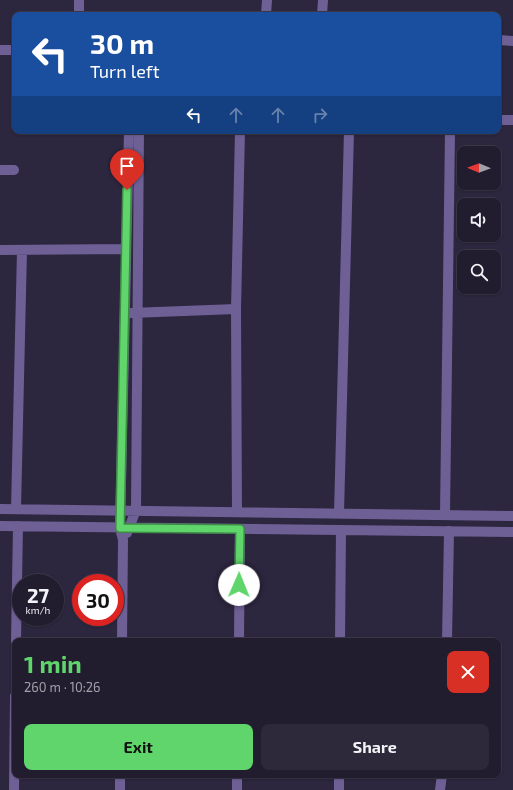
<!DOCTYPE html>
<html lang="en">
<head>
<meta charset="utf-8">
<style>
  body { margin:0; font-family:"Exo 2",sans-serif; background:#2d293a; color:#f1f3f6; height:100vh; display:flex; flex-direction:column; font-size:15px; white-space:nowrap }
  * { box-sizing:border-box; margin:0 }
  p { font-size:13px; color:#a2a1aa }
  .icon { flex:none; width:22px; height:22px; fill:none; stroke:currentColor; stroke-width:2; stroke-linecap:round; stroke-linejoin:round }
  .map { position:relative; flex:1; overflow:hidden }
  .sheet { position:absolute; left:12px; top:638px; width:489px; height:140px; display:flex; flex-direction:column; background:#211c2e; border-radius:8px; box-shadow:0 1px 3px #0004,0 0 0 1px #3e3a4a }
  .sheet>* { flex:none }
  .banner { position:absolute; left:12px; top:12px; width:489px; height:122px; border-radius:8px; box-shadow:0 1px 3px #0004,0 0 0 1px #3e3a4a; background:#1a4fa0; color:#fff; overflow:hidden }
  .needle { width:26px; rotate:271deg }
  .tools { position:absolute; left:457px; top:146px; display:grid; gap:8px }
  .tools a { display:grid; place-items:center; width:44px; height:44px; border-radius:8px; background:#211c2e; box-shadow:0 1px 3px #0004,0 0 0 1px #3e3a4a; font-size:20px }
  .speed { position:absolute; left:12px; top:574px; display:flex; gap:8px; font-size:20px; font-weight:700; text-align:center }
  .speed>* { display:grid; place-content:center; width:52px; height:52px; border-radius:50%; background:#211c2e; box-shadow:0 1px 3px #0004,0 0 0 1px #3e3a4a; line-height:1 }
  .speed small { font-size:10px; font-weight:400 }
  .speed .limit { border:6px solid #d22; background:#fff; color:#111 }
  .pin { position:absolute; display:grid; place-items:center; width:34px; height:34px; color:#fff; margin:-41px -17px; border-radius:50% 50% 50% 0; rotate:-45deg; box-shadow:0 0 4px #0007 }
  .pin .icon { rotate:45deg }
  .me { position:absolute; width:44px; margin:-22px; rotate:1deg; stroke-linejoin:round; filter:drop-shadow(0 0 3px #0008) }
  .turn { display:flex; align-items:center; gap:14px; height:84px; padding:0 12px; font-size:18px }
  .turn .icon { width:52px; height:52px; stroke-width:2.5 }
  .turn b { display:block; font-size:28px; line-height:34px }
  .lanes { display:flex; align-items:center; height:38px; padding:0 12px; background:#0003; justify-content:center; gap:20px; direction:ltr }
  .lanes .off { opacity:.35 }
  .round { display:grid; place-items:center; flex:none; width:42px; height:42px; border-radius:8px; background:#2d293a }
  .head { display:flex; align-items:center; justify-content:space-between; height:68px; padding:0 12px }
  h1 { font-size:24px; font-weight:700; line-height:30px; color:#5fd56b }
  .action { display:flex; gap:8px; margin-top:auto; padding:8px 12px }
  .action a { flex:1; height:46px; border-radius:8px; background:#5fd56b; color:#111; font-size:16px; font-weight:700; line-height:46px; text-align:center }
  .action a+a { background:#2d293a; color:#f1f3f6 }
  .map>svg:first-child { display:block }
</style>
</head>
<body>
<div class="map">
<svg width="513" height="790" viewBox="0 0 513 790">
  <rect width="100%" height="100%" fill="#2c263e"/>
  <g fill="none" stroke-linecap="round" stroke-linejoin="round">
    <path stroke="#6e6095" stroke-width="10" d="M79,15V0
      M266,15L267,0
      M322,15L323,0
      M498,40L513,41
      M0,50H15
      M498,120H513
      M0,170H14
      M0,250L126,249
      M131,313L236,309
      M0,509L513,516
      M16,509L22,250
      M237,512L236,309L240,131
      M339,513L349,131
      M445,515L450,131
      M0,526L513,532
      M127,533L136,510L139,131
      M16,641L18,526
      M122,641L123,540L120,528L129,131
      M239,641L240,529
      M340,641L341,530
      M447,641L449,531
      M14,790L15,696
      M120,790V775
      M237,790V775
      M339,790V775
      M440,790L442,775"/>
  </g>
  <g fill="none" stroke-linecap="round" stroke-linejoin="round">
    <defs>
      <path id="route" d="M127,190L120,528L240,529L239,585"/>
    </defs>
    <use href="#route" stroke="#3e8a46" stroke-width="10"/>
    <use href="#route" stroke="#5fd56b" stroke-width="7"/>
  </g>
</svg>
<div class="tools">
<a><svg class="needle" viewBox="-14 -14 28 28"><path d="M0-13l5 13h-10z" fill="#e53935"/><path d="M0 13l5-13h-10z" fill="#a2a1aa"/></svg></a>
<a><svg class="icon" aria-label="sound" viewBox="0 0 24 24"><path d="M4 9h4l5-4v14l-5-4H4zM17 9q2 3 0 6"/></svg></a>
<a><svg class="icon" aria-label="search" viewBox="0 0 24 24"><circle cx="10" cy="10" r="6"/><path d="M15 15l6 6"/></svg></a>
</div>
<div class="speed"><div>27<small>km/h</small></div><div class="limit">30</div></div>
<div class="pin" style="left:127px;top:190px;background:#d93025"><svg class="icon" aria-label="arrive" viewBox="0 0 24 24"><path d="M6 21V4h12l-3 4 3 4H6"/></svg></div>
<svg class="me" style="left:239px;top:585px" viewBox="-20 -20 40 40"><circle r="19" fill="#fff"/><path d="M0-13L10 11 0 6-10 11z" fill="#5fd56b"/></svg>
<div class="banner">
<div class="turn"><svg class="icon" aria-label="left" viewBox="0 0 24 24"><path d="M17 20v-9H6M10 6l-5 5 5 5"/></svg><div><b>30 m</b>Turn left</div></div>
<div class="lanes"><svg class="icon" aria-label="left" viewBox="0 0 24 24"><path d="M17 20v-9H6M10 6l-5 5 5 5"/></svg><svg class="icon off" aria-label="ahead" viewBox="0 0 24 24"><path d="M12 20V5M6 11l6-6 6 6"/></svg><svg class="icon off" aria-label="ahead" viewBox="0 0 24 24"><path d="M12 20V5M6 11l6-6 6 6"/></svg><svg class="icon off" aria-label="right" viewBox="0 0 24 24"><path d="M7 20v-9h11M14 6l5 5-5 5"/></svg></div>
</div>
<section class="sheet">
<div class="head"><div><h1>1 min</h1><p>260 m · 10:26</p></div><a class="round" style="background:#d93025;color:#fff"><svg class="icon" aria-label="close" viewBox="0 0 24 24"><path d="M6 6l12 12M18 6L6 18"/></svg></a></div>
<div class="action"><a>Exit</a><a>Share</a></div>
</section>
</div>
</body>
</html>
